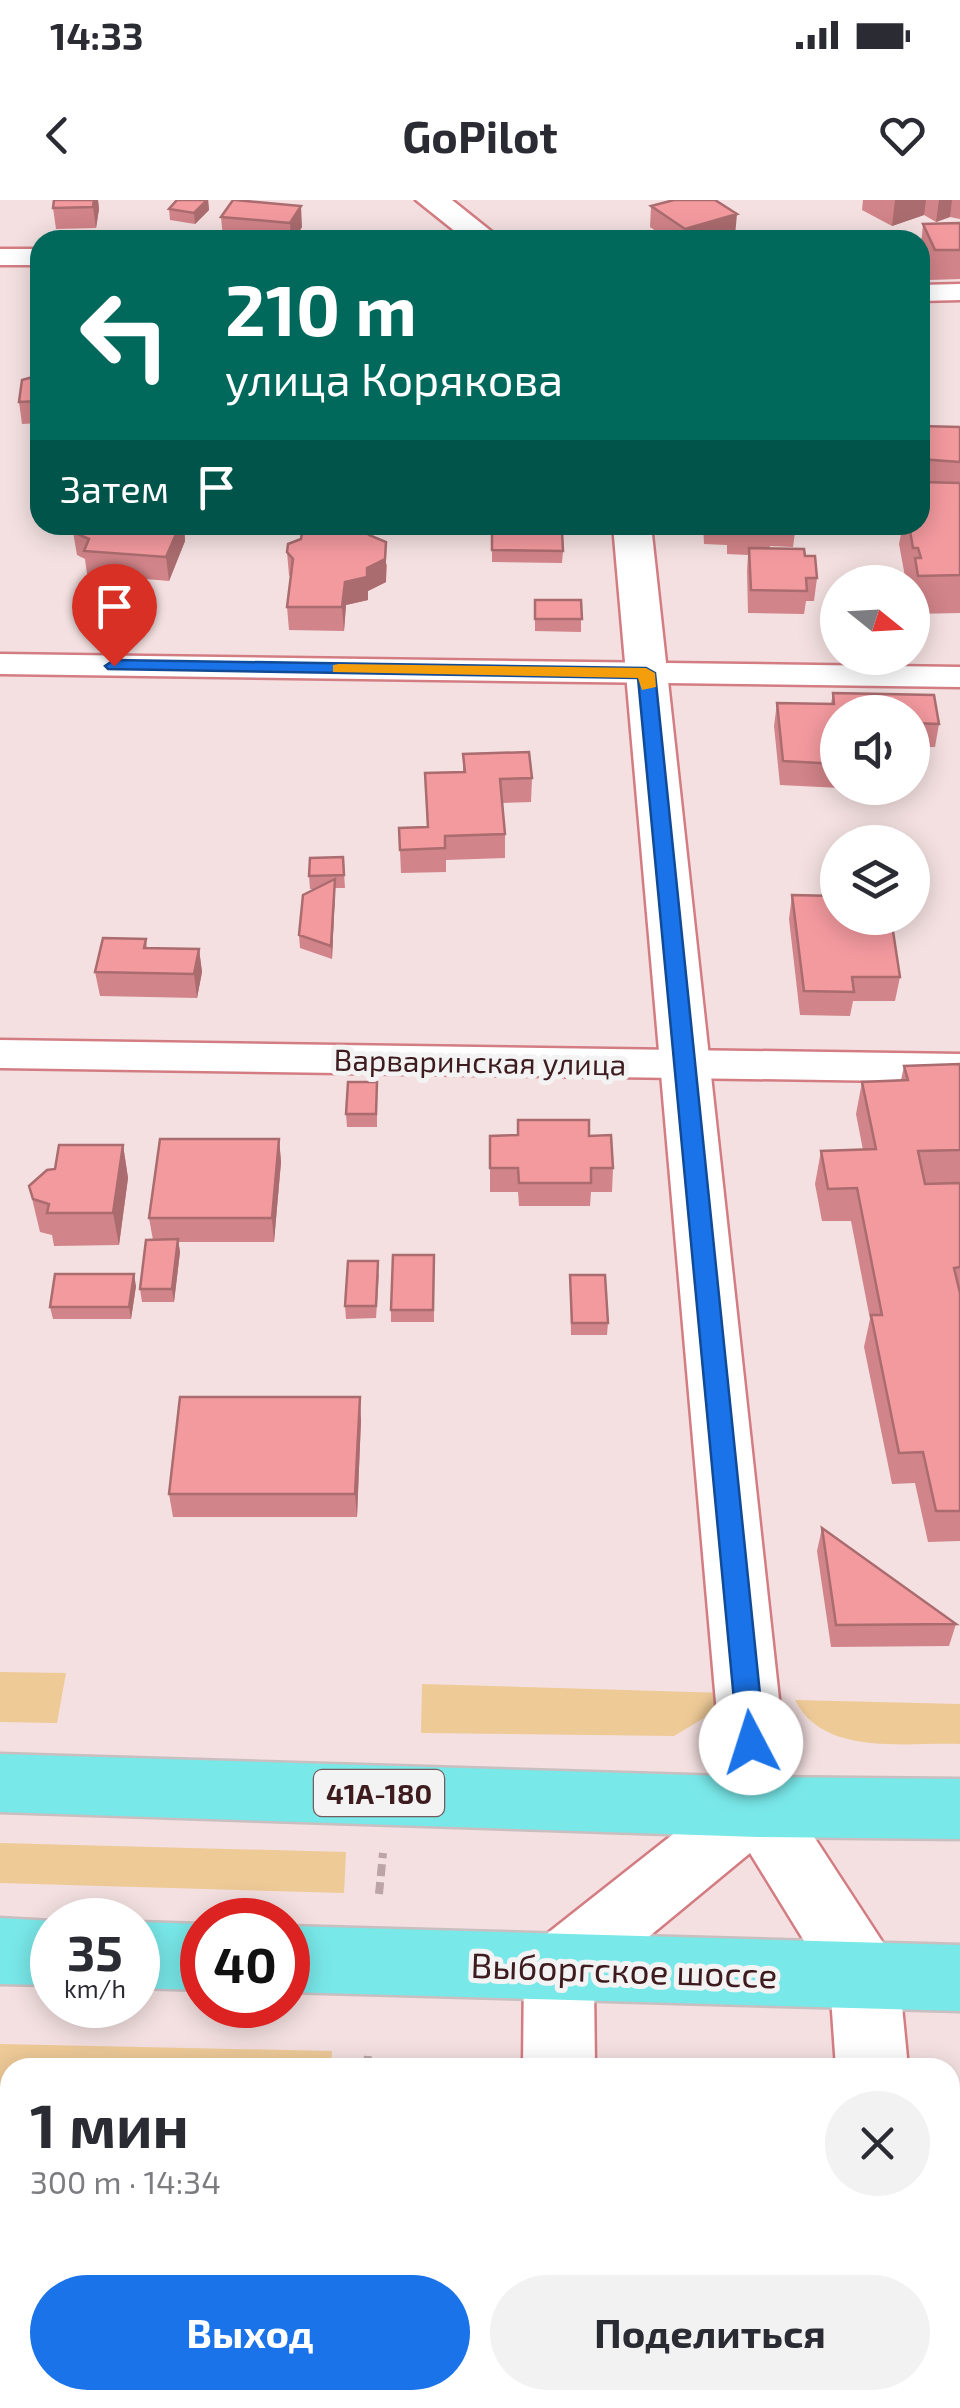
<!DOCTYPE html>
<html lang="ru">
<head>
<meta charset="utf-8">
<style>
  body { margin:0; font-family:"Exo 2",sans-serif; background:#f2f2f3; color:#2b2b33; height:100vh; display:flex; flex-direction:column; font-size:38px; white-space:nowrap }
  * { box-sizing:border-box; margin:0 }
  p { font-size:32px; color:#7c7c81 }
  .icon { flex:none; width:55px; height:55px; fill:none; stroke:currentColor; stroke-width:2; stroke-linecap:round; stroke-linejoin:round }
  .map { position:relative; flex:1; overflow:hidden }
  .drawer { position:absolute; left:0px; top:1858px; width:960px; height:352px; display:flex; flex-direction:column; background:#fff; border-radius:30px 30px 0 0; box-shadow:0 5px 25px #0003 }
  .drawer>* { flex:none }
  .top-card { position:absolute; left:30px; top:30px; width:900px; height:305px; border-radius:30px; box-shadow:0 5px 25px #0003; background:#00695c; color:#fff; overflow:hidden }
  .needle { width:65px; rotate:108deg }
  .controls { position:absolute; left:820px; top:365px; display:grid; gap:20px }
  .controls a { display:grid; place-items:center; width:110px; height:110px; border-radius:50%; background:#fff; box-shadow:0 5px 25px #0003; font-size:50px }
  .speed { position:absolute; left:30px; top:1698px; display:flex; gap:20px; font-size:50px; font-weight:700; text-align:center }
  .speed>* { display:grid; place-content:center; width:130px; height:130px; border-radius:50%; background:#fff; box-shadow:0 5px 25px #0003; line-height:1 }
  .speed small { font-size:25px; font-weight:400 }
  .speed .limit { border:15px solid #d22; background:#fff; color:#111 }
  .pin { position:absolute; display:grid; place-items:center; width:85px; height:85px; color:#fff; margin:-102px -42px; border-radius:50% 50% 50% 0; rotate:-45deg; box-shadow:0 0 10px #0007 }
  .pin .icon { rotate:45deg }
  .me { position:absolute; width:110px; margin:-55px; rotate:355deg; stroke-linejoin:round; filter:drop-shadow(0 0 8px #0008) }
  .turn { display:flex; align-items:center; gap:35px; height:210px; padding:0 30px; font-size:45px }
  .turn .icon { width:130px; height:130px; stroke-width:2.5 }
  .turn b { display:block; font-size:70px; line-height:85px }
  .then { display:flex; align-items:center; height:95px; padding:0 30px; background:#0003; gap:20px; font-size:38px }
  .round { display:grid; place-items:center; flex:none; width:105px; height:105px; border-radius:52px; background:#f2f2f3 }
  .head { display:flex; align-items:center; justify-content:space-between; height:170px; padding:0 30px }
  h1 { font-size:60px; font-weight:700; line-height:75px }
  .cta { display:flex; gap:20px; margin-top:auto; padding:20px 30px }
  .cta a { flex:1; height:115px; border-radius:60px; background:#1a73e8; color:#fff; font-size:40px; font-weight:700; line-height:115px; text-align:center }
  .cta a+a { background:#f2f2f3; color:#2b2b33 }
  .status { display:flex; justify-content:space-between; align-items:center; height:70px; padding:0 50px; background:#fff; direction:ltr }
  .status svg { height:28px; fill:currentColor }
  header { display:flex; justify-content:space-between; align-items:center; height:130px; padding:0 30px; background:#fff; font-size:45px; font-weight:700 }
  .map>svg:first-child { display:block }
</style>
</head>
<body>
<div class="status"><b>14:33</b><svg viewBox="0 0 49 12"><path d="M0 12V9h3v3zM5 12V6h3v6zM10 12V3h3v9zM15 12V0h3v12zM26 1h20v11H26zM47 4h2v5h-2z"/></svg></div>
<header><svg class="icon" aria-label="back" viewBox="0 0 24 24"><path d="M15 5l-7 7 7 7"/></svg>GoPilot<svg class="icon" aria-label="heart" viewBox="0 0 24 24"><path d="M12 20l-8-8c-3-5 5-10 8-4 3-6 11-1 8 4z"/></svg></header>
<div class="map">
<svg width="960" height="2208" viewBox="0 0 960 2208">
  <rect width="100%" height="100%" fill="#f4e0e1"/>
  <path fill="#eeca97" d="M0,1472L66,1473L57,1523L0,1522Z
    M422,1484L725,1493L704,1518L674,1536L421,1533Z
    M795,1500L960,1504V1544C906,1542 823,1557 795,1500Z
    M0,1643L346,1652L344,1693L0,1683Z
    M0,1844L332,1851L331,1867L10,1868V1895H0Z"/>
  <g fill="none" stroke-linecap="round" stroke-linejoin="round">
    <defs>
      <path id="service" d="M0,2058L10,2059V2091L0,2090Z
        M210,2200H242L241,2208H209Z"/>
      <path id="minor" d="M0,49H40V65H0Z
        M960,84V100L920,101V85Z
        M0,454L960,467V487L0,474Z
        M0,840L960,854V882L0,868Z"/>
      <path id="tertiary" d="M416,0H452L502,40H466Z
        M613,325H651L790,1600L889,1752L899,1775L908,1868H836L830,1783L750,1653L594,1782L595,1868H523L524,1767L534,1744L724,1594Z
        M517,2200H595V2208H517Z
        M862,2200H940L941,2208H863Z"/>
      <path id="primary" d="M0,1554L758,1577L960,1579V1639L758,1637L0,1612Z
        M0,1718L52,1721V1785L0,1784Z
        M138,1722L202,1724V1790L138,1788Z
        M288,1726L960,1745V1811L288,1792Z"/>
    </defs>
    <use href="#service" stroke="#d37d83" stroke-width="6"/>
    <use href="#minor" stroke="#d37d83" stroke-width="5"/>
    <use href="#tertiary" stroke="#d37d83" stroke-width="5"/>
    <use href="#primary" stroke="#c9bfc0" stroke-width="5"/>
    <path stroke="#bda4a6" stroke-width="8" stroke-dasharray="12 6" stroke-linecap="butt" d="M379,1694L383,1653
      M367,1868L368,1854
      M0,1993L10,1994
      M473,2200V2208
      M285,2208L288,2200"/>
    <use href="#service" fill="#fff" fill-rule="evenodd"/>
    <use href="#minor" fill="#fff" fill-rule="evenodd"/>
    <use href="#tertiary" fill="#fff" fill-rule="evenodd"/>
    <use href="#primary" fill="#79e8e9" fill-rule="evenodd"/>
    <path stroke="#7a5d5f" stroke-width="4" d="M0,1914L10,1915
      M950,1941L960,1942
      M0,1954L10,1955
      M950,1983H960"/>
  </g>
  <path fill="#d18489" d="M98,0L99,9L96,28L56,29L53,8Z
    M177,0H208L209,10L195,24L170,20L169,9Z
    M233,0L302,27L294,40H241L223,38L221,17Z
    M863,0H960V19L950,17L936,22L924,15L892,26L862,10Z
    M651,6L735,36L719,40H669L650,27Z
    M960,23V79L930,80L920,56L923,24Z
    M40,175V223L22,224L19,202Z
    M920,226L960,227V413L912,414V382H906L899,344L901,334L897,325H920Z
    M77,325H184L185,341L169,381L87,374L85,359L77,355L73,332Z
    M703,325H796L793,347L770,346V349L805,356L817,378L814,401H806L804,414L748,413L747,371L748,355L727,354V345L704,344Z
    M361,327H370V335L387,365L386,382L368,391V400L346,405L344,431L289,430L287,407L291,378L289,375L287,352Z
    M492,330L563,351L562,363L492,362Z
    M535,400H581V432L535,431Z
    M833,493L934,495L939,524L935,547H912V512H838V588H882L881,590L780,585L774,526L777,503L831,504Z
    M463,554L532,578L531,602L502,603L505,634V658L446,660V672L401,673L399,628L427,627L425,573L463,572Z
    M343,657L345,688H335L332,759L300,748L299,735L316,689H310L309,676Z
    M792,695L838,718L900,777L895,801H853L850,816L800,815L789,719Z
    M146,739L147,748L199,749L202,772L197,798L100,796L95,772Z
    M960,864V1341L928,1342L915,1283L892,1284L864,1147L870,1119L851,1021H822L815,984L821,951L863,950L856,914L862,882L901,880L904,866Z
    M377,882V927H347L346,914Z
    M490,936H589L613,968L612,992H591L590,1006H519L518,992H490Z
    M279,939L281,962L274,1042H178L180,1052L174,1102H142L140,1089L153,1040L149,1018Z
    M123,945L128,978L119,1045L54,1046L52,1035L40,1032L29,986L55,969Z
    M434,1055V1122H391V1110Z
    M379,1073L376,1118L346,1119L345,1106Z
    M570,1075L608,1123L607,1135H571Z
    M136,1086L131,1119H53L50,1107Z
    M361,1220L357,1317H173L169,1294Z
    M822,1328L956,1424L949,1446L831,1447L817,1351Z"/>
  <path fill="#aa6c6f" d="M94,0H98L99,9L96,28L93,7Z
    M202,0H208L209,10L195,24L194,13Z
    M895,0H926L924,15L892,26Z
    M939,0H952L950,17L936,22Z
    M301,6L302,27L294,40H291L290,23Z
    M737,14L735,36L719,40H684L685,29Z
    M180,325H184L185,341L169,381L166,357Z
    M386,342V382L368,391V400L346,405L344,431L342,407L345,382L367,368Z
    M335,679V692L332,759L331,746Z
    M199,749L202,772L197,798L194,774Z
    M279,939L281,962L274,1042L272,1018Z
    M123,945L128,978L119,1045L113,1013Z
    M178,1039L180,1052L174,1102L172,1089Z
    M134,1074L136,1086L131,1119L129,1107Z
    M360,1197L361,1220L357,1317L355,1294Z"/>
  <path fill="#f39a9f" stroke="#aa6c6f" stroke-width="2.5" d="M54,0H94L93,7L53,8Z
    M177,0H207L194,13L169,9Z
    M233,0H235L301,6L290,23L221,17Z
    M674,0H715L737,14L685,29L651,6Z
    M960,23V50H935L923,24Z
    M40,175V201L19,202L22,180Z
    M920,226L960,227V262L920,259Z
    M920,282L960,283V375L918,376L915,358H921L918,348H913L909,325H920Z
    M77,325H180L166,357L84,351L89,339L73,332Z
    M303,325H361V327H370L369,335L386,342L385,359L367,368V377L345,382L342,407H287L293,359L287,352L288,344L301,339Z
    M729,325H772V332L729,331Z
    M492,330L562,331L563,351L492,350Z
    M749,348L804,349L805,356H815L817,378H806L807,391L751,390Z
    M535,400H581L582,419H535Z
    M833,493L934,495L939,524L912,523V512H838V564L783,561L777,503L834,504Z
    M529,552L532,578L500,579L505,634L445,636V648L400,650L399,628L428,627L425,573L465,572L463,554Z
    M343,657L344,675L309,676L310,658Z
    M335,679L331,746L299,735L303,695Z
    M792,695L836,696L838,718H891L900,777H852L854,792L804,791Z
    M103,738L146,739L144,748L199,749L194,774L95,772Z
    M960,864V950L918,951L925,984L960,983V1067L954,1068L960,1093V1311H936L923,1252L899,1253L871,1115H882L857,988L828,989L821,951L876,949L862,882L908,880L904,866Z
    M348,882H377L376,914H346Z
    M518,920H589V936L611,935L613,968H591V983H519L518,968H490V936L518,935Z
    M160,939H279L272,1018H149Z
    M59,945H123L113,1013H47L49,1004L33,999L29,986L47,970L55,969Z
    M178,1039L172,1089H140L146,1040Z
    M393,1055H434L433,1110H391Z
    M348,1061H378L376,1106H345Z
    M55,1074H134L129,1107H50Z
    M570,1075H605L608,1123H572Z
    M180,1197H360L355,1294H169Z
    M822,1328L956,1424L836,1425Z"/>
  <path fill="#1a73e8" stroke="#114b97" stroke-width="2.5" d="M114,460L646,468L655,473L765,1543L761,1551L751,1555L742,1551L738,1543L638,478L108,469L105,466Z"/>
  <path fill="#f59e0b" d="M339,464L646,468L655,473L656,487L642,490L638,478L333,472V465Z"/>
  <g text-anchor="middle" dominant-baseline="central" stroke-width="10" stroke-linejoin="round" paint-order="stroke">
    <rect fill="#f3f3f3" stroke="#745c5e" stroke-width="2.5" x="314" y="1570" width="130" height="46" rx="8"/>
    <g font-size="28" font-weight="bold" fill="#3d1b1e">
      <text x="379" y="1593">41А-180</text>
    </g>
    <g font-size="30" fill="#3d1b1e" stroke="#f3f3f3">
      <text transform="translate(480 861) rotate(1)">Варваринская улица</text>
    </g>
    <g font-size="35" fill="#3d1b1e" stroke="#f3f3f3">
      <text transform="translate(624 1769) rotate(2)">Выборгское шоссе</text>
    </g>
  </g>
</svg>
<div class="controls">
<a><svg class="needle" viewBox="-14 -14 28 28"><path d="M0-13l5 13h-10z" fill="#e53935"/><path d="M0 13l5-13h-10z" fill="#7c7c81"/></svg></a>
<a><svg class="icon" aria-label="sound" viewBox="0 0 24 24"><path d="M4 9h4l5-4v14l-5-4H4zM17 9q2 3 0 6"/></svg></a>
<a><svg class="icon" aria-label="layers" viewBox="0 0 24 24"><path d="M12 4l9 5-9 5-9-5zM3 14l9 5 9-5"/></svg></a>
</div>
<div class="speed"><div>35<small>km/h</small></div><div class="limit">40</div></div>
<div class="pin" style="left:114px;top:466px;background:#d93025"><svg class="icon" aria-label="arrive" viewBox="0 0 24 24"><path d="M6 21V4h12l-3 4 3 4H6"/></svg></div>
<svg class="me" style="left:751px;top:1543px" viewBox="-20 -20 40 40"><circle r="19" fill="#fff"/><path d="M0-13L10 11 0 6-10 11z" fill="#1a73e8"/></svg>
<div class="top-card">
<div class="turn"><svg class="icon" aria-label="left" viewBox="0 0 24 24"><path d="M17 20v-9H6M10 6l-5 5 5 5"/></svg><div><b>210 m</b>улица Корякова</div></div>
<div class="then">Затем<svg class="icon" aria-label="arrive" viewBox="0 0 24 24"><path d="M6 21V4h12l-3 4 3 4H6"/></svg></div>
</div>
<section class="drawer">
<div class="head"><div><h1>1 мин</h1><p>300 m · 14:34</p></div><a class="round"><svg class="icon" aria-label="close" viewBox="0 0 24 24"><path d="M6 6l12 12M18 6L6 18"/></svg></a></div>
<div class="cta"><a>Выход</a><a>Поделиться</a></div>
</section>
</div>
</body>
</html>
